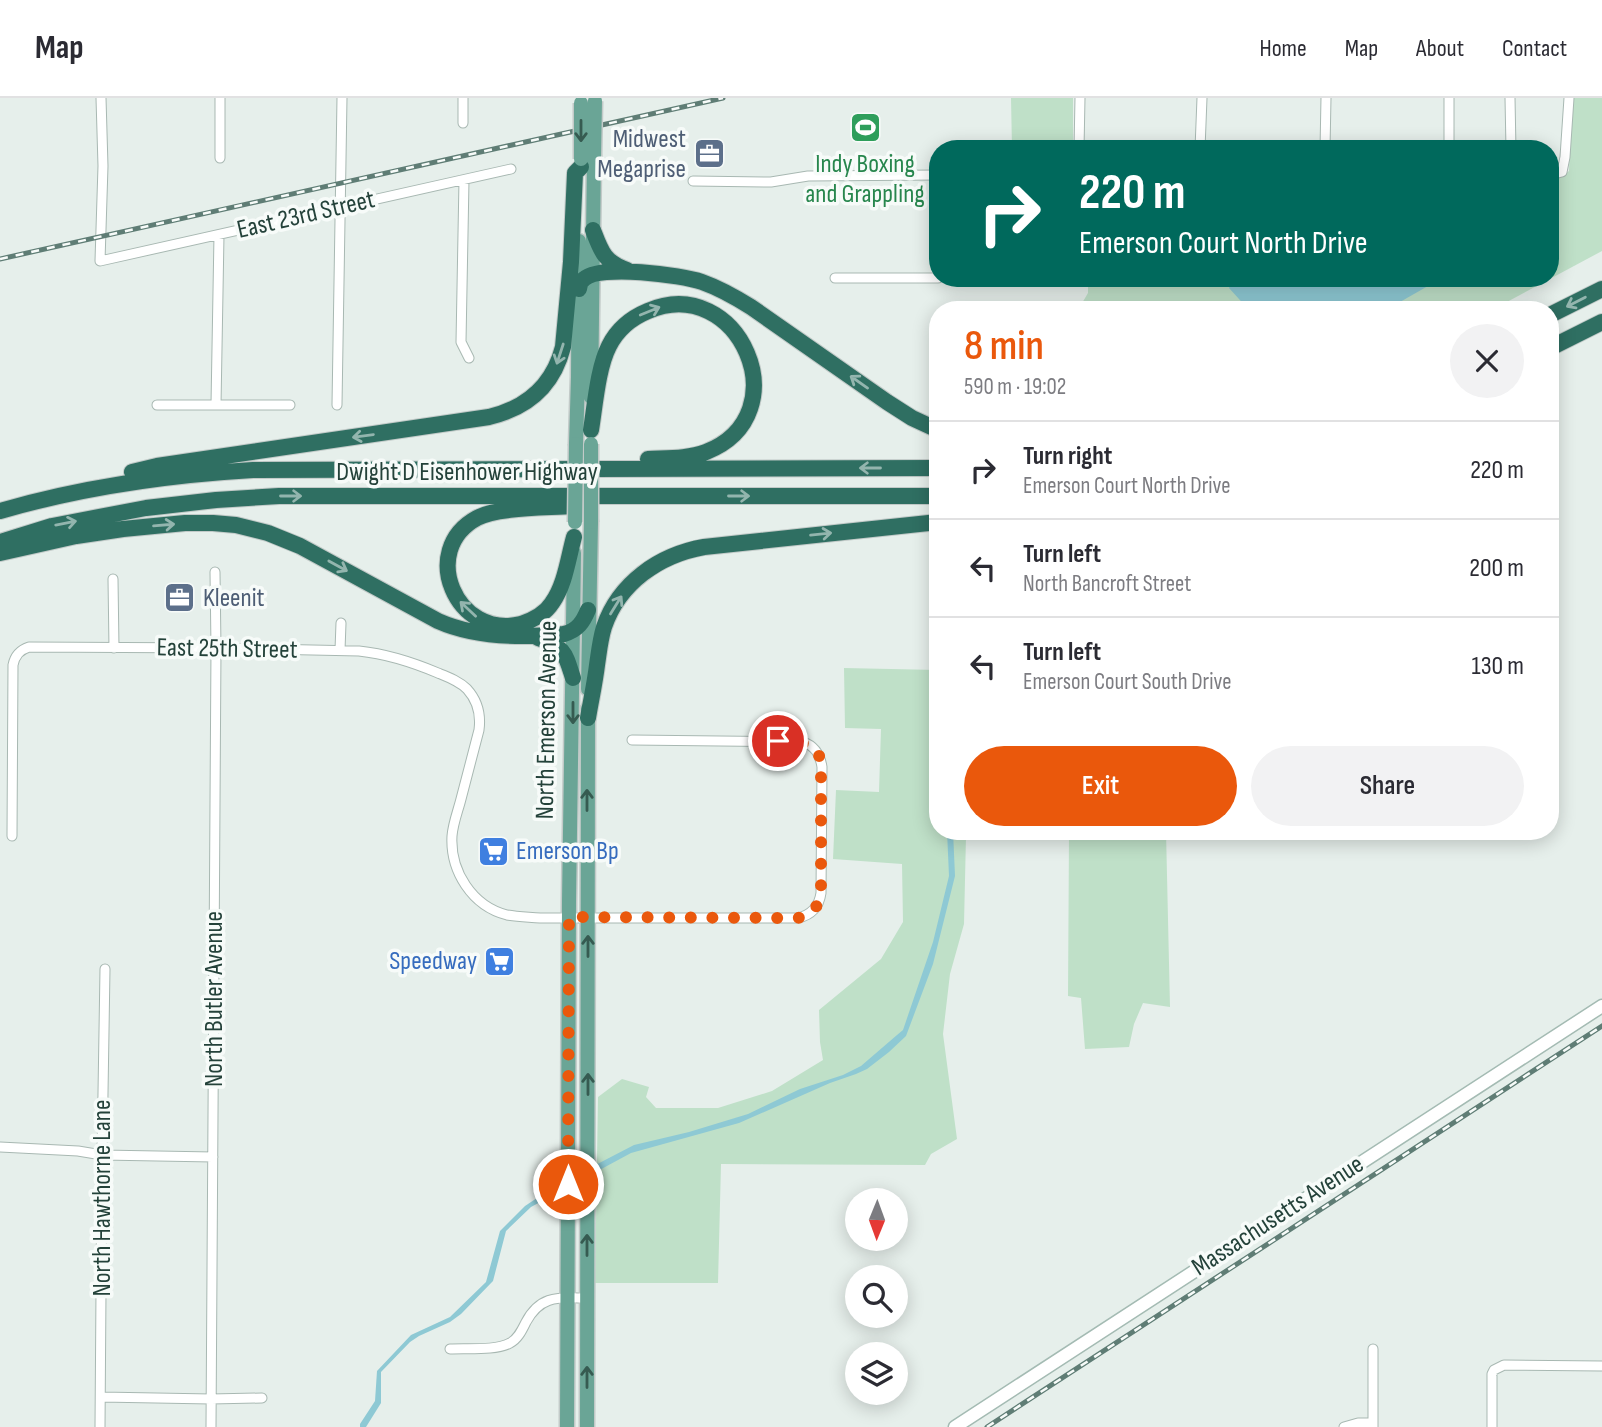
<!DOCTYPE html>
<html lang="en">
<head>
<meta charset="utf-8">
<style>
  body { margin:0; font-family:"Sofia Sans Condensed",sans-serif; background:#f2f2f3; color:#2b2b33; height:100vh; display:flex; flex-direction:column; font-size:26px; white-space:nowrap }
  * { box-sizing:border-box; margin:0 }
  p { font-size:23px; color:#7c7c81 }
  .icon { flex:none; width:38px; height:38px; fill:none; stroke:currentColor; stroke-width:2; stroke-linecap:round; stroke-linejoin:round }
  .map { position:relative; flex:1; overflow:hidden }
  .sheet { position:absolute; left:929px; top:203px; width:630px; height:539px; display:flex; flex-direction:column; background:#fff; border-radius:28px; box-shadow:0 4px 18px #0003 }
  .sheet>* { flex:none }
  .banner { position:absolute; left:929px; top:42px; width:630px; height:147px; border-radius:28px; box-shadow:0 4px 18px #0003; background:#00695c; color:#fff; overflow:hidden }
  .needle { width:46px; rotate:181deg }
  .tools { position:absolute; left:845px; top:1090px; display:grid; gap:14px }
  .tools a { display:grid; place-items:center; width:63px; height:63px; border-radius:50%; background:#fff; box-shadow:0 4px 18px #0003; font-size:35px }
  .pin { position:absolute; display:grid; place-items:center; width:60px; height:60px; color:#fff; margin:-30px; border:4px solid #fff; border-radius:50%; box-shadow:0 2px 7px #0007 }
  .me { position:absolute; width:77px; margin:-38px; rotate:0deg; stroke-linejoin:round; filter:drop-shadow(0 0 5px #0008) }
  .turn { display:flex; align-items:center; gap:24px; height:147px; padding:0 35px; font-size:32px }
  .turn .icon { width:91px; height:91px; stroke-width:2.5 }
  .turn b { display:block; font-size:49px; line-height:60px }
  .round { display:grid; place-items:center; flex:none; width:74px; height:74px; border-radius:37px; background:#f2f2f3 }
  .head { display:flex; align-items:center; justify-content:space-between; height:119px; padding:0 35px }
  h1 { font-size:42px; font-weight:600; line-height:52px; color:#ea580c }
  .button { display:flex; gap:14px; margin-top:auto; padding:14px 35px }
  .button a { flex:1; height:80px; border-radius:42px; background:#ea580c; color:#fff; font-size:28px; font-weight:600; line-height:80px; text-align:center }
  .button a+a { background:#f2f2f3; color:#2b2b33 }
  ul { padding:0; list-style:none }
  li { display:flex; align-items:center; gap:21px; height:98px; padding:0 35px; border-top:2px solid #e1e1e2 }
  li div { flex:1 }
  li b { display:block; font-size:26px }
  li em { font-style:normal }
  header { display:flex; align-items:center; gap:42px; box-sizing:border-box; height:98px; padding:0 35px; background:#fff; border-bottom:2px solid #e1e1e2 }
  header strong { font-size:33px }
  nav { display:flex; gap:38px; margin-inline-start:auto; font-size:24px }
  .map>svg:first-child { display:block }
</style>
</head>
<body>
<header>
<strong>Map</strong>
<nav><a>Home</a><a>Map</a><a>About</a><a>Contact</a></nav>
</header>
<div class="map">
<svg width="1602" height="1329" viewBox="0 0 1602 1329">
  <rect width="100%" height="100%" fill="#e6efeb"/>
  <path fill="#bfe0c8" d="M1011,0H1073V51H1012Z
    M1572,0H1602V153L1492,212H1078L1088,195V180H1550L1551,80L1565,76L1569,73Z
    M844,570L938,572V733H1166L1170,909L1143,905L1134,926L1129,949L1085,951L1081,900L1068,898L1069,736L966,738L964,826L950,876L943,936L957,1041L931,1056L925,1067L721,1066L718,1185H595L598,999L622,981L649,989L646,999L656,1010H718L772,993L823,962L820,944L819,912L881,861L903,824L902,766L833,761L836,692L879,694L881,631L845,630Z"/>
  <path fill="#8ec9d4" d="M1234,180H1442L1386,212H1249L1229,190Z
    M947,733H953L955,778L933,866L906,938L889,954L867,971L856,976L830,985L739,1025L631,1055L531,1109L506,1133L493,1183L461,1216L450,1224L419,1238L410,1244L381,1274V1305L366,1329H360V1326L375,1303L377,1273L411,1237L450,1219L486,1184L500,1133L525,1108L555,1088L634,1047L689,1034L748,1016L800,991L843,977L861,968L897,937L903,932L933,844L949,778Z"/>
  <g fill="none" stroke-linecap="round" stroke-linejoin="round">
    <defs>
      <path id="street" d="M101,0L103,68L100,163L511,71
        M1510,0L1511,51
        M463,25V0
        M1079,51L1080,0
        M1200,51L1202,0
        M1325,51L1326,0
        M1449,51V0
        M220,60V0
        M1550,77L1562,74L1565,59L1569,0
        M464,82L461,244L469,260
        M693,83L771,84L808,78L938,77
        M835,180H938
        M157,307H290
        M216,307L219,137
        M337,307L342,0
        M113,481L114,550
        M340,552L341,525
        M12,738L13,567C15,557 20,552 29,549L216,550L359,553C388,556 412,564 438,575C448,579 459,583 467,591C477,602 481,617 479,632C473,655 467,678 461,701C458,713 453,725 452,738C450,773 472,808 507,817C518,819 529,819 540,820H798C811,817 819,809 821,795L822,669C820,656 815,648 803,644L632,642
        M0,1049L78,1053L102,1057L213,1059
        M450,1251C467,1250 496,1253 510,1245C518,1241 522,1232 526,1224C541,1196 560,1200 587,1200
        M1373,1251V1329
        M101,1299L211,1301L262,1300
        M100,1329L102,1057L105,871
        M211,1329L216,550L215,474
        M1344,1329L1358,1325H1373
        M1492,1329V1276L1494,1272L1504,1267L1602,1268"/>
      <path id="secondary" d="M955,1329L1602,908"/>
      <path id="primary" d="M591,299L594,59
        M576,346L578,279L579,143
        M588,591L591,424
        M567,1329L569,804L574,455
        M587,1329L588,611"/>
      <path id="highway" d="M593,132C601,153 604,164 627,172
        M579,191C580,186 580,184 584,181C600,166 681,177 702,184C719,190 735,199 751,209L887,304L912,320L938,332
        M1550,217L1602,191
        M1550,250L1602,224
        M591,332C595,307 598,269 609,248C617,232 631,220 648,213C738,174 802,316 706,354C688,361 666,360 648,361
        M132,374L157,368L489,319C527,310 553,288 563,249L571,164L575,75L581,69
        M572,408C548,410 497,409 477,420C418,452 456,542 521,526C533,522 545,516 552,505C565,487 568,461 574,439
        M0,413C83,389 167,377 253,372L938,370
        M0,444L52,428L146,410L216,402L279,398H938
        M0,455L76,438L123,431L185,425H213L236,427L268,435L300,448L438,523C476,540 523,540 564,536C578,532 583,524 588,512
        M538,540C565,549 565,555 573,580
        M588,620C591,602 595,584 597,567C599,554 600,542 604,529C619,485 659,457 704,449L938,424"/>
    </defs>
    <use href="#street" stroke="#a8b8b2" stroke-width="11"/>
    <use href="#secondary" stroke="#a4bbb3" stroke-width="15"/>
    <use href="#primary" stroke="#c2cac8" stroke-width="17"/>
    <use href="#highway" stroke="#c2cac8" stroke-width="18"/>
    <use href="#street" stroke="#fff" stroke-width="9"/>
    <use href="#secondary" stroke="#fff" stroke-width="12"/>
    <use href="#primary" stroke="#6aa596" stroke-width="14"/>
    <use href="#highway" stroke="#2f6f62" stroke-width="16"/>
    <defs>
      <path id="rail" d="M0,161L723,0
        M987,1329L1602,928"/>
    </defs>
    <use href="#rail" stroke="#5f7d75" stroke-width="5"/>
    <use href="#rail" stroke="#f7fbf9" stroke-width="2.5" stroke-dasharray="8" stroke-linecap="butt"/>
    <defs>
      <path id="primary-bridge" d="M594,59L595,3
        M581,61V5
        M575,424L576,346
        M591,424V346"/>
    </defs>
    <use href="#primary-bridge" stroke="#c2cac8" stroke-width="17" stroke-linecap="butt"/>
    <use href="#primary-bridge" stroke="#6aa596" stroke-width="14"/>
  </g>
  <defs><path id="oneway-shaft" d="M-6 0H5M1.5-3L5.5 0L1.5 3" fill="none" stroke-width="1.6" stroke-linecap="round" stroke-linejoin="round" transform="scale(1.75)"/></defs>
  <g stroke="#365b51">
    <use href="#oneway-shaft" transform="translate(581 33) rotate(90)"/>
    <use href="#oneway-shaft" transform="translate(573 615) rotate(90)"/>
    <use href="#oneway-shaft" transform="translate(587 702) rotate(-90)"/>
    <use href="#oneway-shaft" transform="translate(588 848) rotate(-90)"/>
    <use href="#oneway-shaft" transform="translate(588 986) rotate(-90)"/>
    <use href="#oneway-shaft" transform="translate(587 1147) rotate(-90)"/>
    <use href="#oneway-shaft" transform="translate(587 1279) rotate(-90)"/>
  </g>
  <g stroke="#93b5ae">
    <use href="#oneway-shaft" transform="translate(1576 204) rotate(153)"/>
    <use href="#oneway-shaft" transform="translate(650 213) rotate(-22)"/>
    <use href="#oneway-shaft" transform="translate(560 256) rotate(108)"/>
    <use href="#oneway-shaft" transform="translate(859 284) rotate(-145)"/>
    <use href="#oneway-shaft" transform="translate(363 338) rotate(172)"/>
    <use href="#oneway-shaft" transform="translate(870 370) rotate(180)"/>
    <use href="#oneway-shaft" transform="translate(291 398)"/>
    <use href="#oneway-shaft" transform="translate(739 398)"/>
    <use href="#oneway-shaft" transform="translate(66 425) rotate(-11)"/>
    <use href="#oneway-shaft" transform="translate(164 427) rotate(-5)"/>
    <use href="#oneway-shaft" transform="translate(821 436) rotate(-6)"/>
    <use href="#oneway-shaft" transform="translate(338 468) rotate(29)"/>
    <use href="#oneway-shaft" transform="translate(616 507) rotate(-58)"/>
    <use href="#oneway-shaft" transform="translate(468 511) rotate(-137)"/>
  </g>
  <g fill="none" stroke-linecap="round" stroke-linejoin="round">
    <path stroke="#ea580c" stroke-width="12" stroke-dasharray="0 21.6" d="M568,1086L569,819L798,820C811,817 819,809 821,795V662C813,642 797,644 778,643"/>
  </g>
  <defs>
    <symbol id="stadium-square" viewBox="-11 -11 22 22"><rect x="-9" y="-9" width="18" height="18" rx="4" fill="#2e9e5b" stroke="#f7fbf9"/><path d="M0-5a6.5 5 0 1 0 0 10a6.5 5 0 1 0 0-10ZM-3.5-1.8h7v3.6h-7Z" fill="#fff"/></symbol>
    <symbol id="office-square" viewBox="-11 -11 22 22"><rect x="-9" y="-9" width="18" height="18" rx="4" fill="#5c6f8a" stroke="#f7fbf9"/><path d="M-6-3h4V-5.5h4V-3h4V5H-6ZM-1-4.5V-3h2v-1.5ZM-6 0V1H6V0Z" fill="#fff"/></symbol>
    <symbol id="supermarket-square" viewBox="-11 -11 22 22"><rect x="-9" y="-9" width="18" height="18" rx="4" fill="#3f7fe0" stroke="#f7fbf9"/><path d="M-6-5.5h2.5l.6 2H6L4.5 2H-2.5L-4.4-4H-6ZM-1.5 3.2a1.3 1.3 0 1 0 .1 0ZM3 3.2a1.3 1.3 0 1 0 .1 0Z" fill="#fff"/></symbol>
  </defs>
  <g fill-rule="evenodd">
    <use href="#stadium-square" x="848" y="12" width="35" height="35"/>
    <use href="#office-square" x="692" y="38" width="35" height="35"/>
    <use href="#office-square" x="162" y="482" width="35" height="35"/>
    <use href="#supermarket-square" x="476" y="736" width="35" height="35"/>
    <use href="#supermarket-square" x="482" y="846" width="35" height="35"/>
  </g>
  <g text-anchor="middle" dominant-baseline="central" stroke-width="7" stroke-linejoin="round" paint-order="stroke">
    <g font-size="26" fill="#4e5e75" stroke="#f7fbf9" text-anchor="end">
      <text x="686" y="41">Midwest<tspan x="686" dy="30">Megaprise</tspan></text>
      <text x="203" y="500" text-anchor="start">Kleenit</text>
    </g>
    <g font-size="26" fill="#27864d" stroke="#f7fbf9">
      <text x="865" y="66">Indy Boxing<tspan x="865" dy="30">and Grappling</tspan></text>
    </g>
    <g font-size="26" fill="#24423a" stroke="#f7fbf9">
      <text transform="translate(306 117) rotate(-13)">East 23rd Street</text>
      <text x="467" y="374">Dwight D Eisenhower Highway</text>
      <text transform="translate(227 551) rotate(1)">East 25th Street</text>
      <text transform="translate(547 622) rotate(-89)">North Emerson Avenue</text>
      <text transform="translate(214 901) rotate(-90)">North Butler Avenue</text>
      <text transform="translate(102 1100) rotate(-90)">North Hawthorne Lane</text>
      <text transform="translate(1278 1118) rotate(-33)">Massachusetts Avenue</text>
    </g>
    <g font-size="26" fill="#366cbe" stroke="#f7fbf9" text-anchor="start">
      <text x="516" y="753">Emerson Bp</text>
      <text x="477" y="863" text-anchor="end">Speedway</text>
    </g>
  </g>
</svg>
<div class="tools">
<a><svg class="needle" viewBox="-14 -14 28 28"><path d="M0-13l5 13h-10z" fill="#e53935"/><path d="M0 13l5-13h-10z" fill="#7c7c81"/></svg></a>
<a><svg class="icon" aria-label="search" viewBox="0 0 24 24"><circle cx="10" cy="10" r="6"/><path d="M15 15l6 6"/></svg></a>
<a><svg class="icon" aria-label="layers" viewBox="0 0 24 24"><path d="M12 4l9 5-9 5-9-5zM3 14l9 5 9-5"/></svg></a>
</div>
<div class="pin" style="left:778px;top:643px;background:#d93025"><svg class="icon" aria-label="arrive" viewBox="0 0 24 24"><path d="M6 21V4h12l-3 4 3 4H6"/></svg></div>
<svg class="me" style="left:568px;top:1086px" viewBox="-20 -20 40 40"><circle r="17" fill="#ea580c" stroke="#fff" stroke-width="3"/><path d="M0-11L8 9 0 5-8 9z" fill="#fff"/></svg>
<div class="banner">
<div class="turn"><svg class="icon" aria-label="right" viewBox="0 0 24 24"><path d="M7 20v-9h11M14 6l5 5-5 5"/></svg><div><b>220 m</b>Emerson Court North Drive</div></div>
</div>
<section class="sheet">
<div class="head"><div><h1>8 min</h1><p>590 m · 19:02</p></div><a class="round"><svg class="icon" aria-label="close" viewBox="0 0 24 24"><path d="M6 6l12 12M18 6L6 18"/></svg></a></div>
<ul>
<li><svg class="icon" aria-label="right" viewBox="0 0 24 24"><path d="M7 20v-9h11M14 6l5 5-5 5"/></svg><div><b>Turn right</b><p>Emerson Court North Drive</p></div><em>220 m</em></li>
<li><svg class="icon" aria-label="left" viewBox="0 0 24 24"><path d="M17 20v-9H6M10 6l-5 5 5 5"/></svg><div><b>Turn left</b><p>North Bancroft Street</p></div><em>200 m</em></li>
<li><svg class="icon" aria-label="left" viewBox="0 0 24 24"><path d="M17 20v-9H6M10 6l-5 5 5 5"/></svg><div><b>Turn left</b><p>Emerson Court South Drive</p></div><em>130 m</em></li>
</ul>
<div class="button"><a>Exit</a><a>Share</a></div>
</section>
</div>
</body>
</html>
